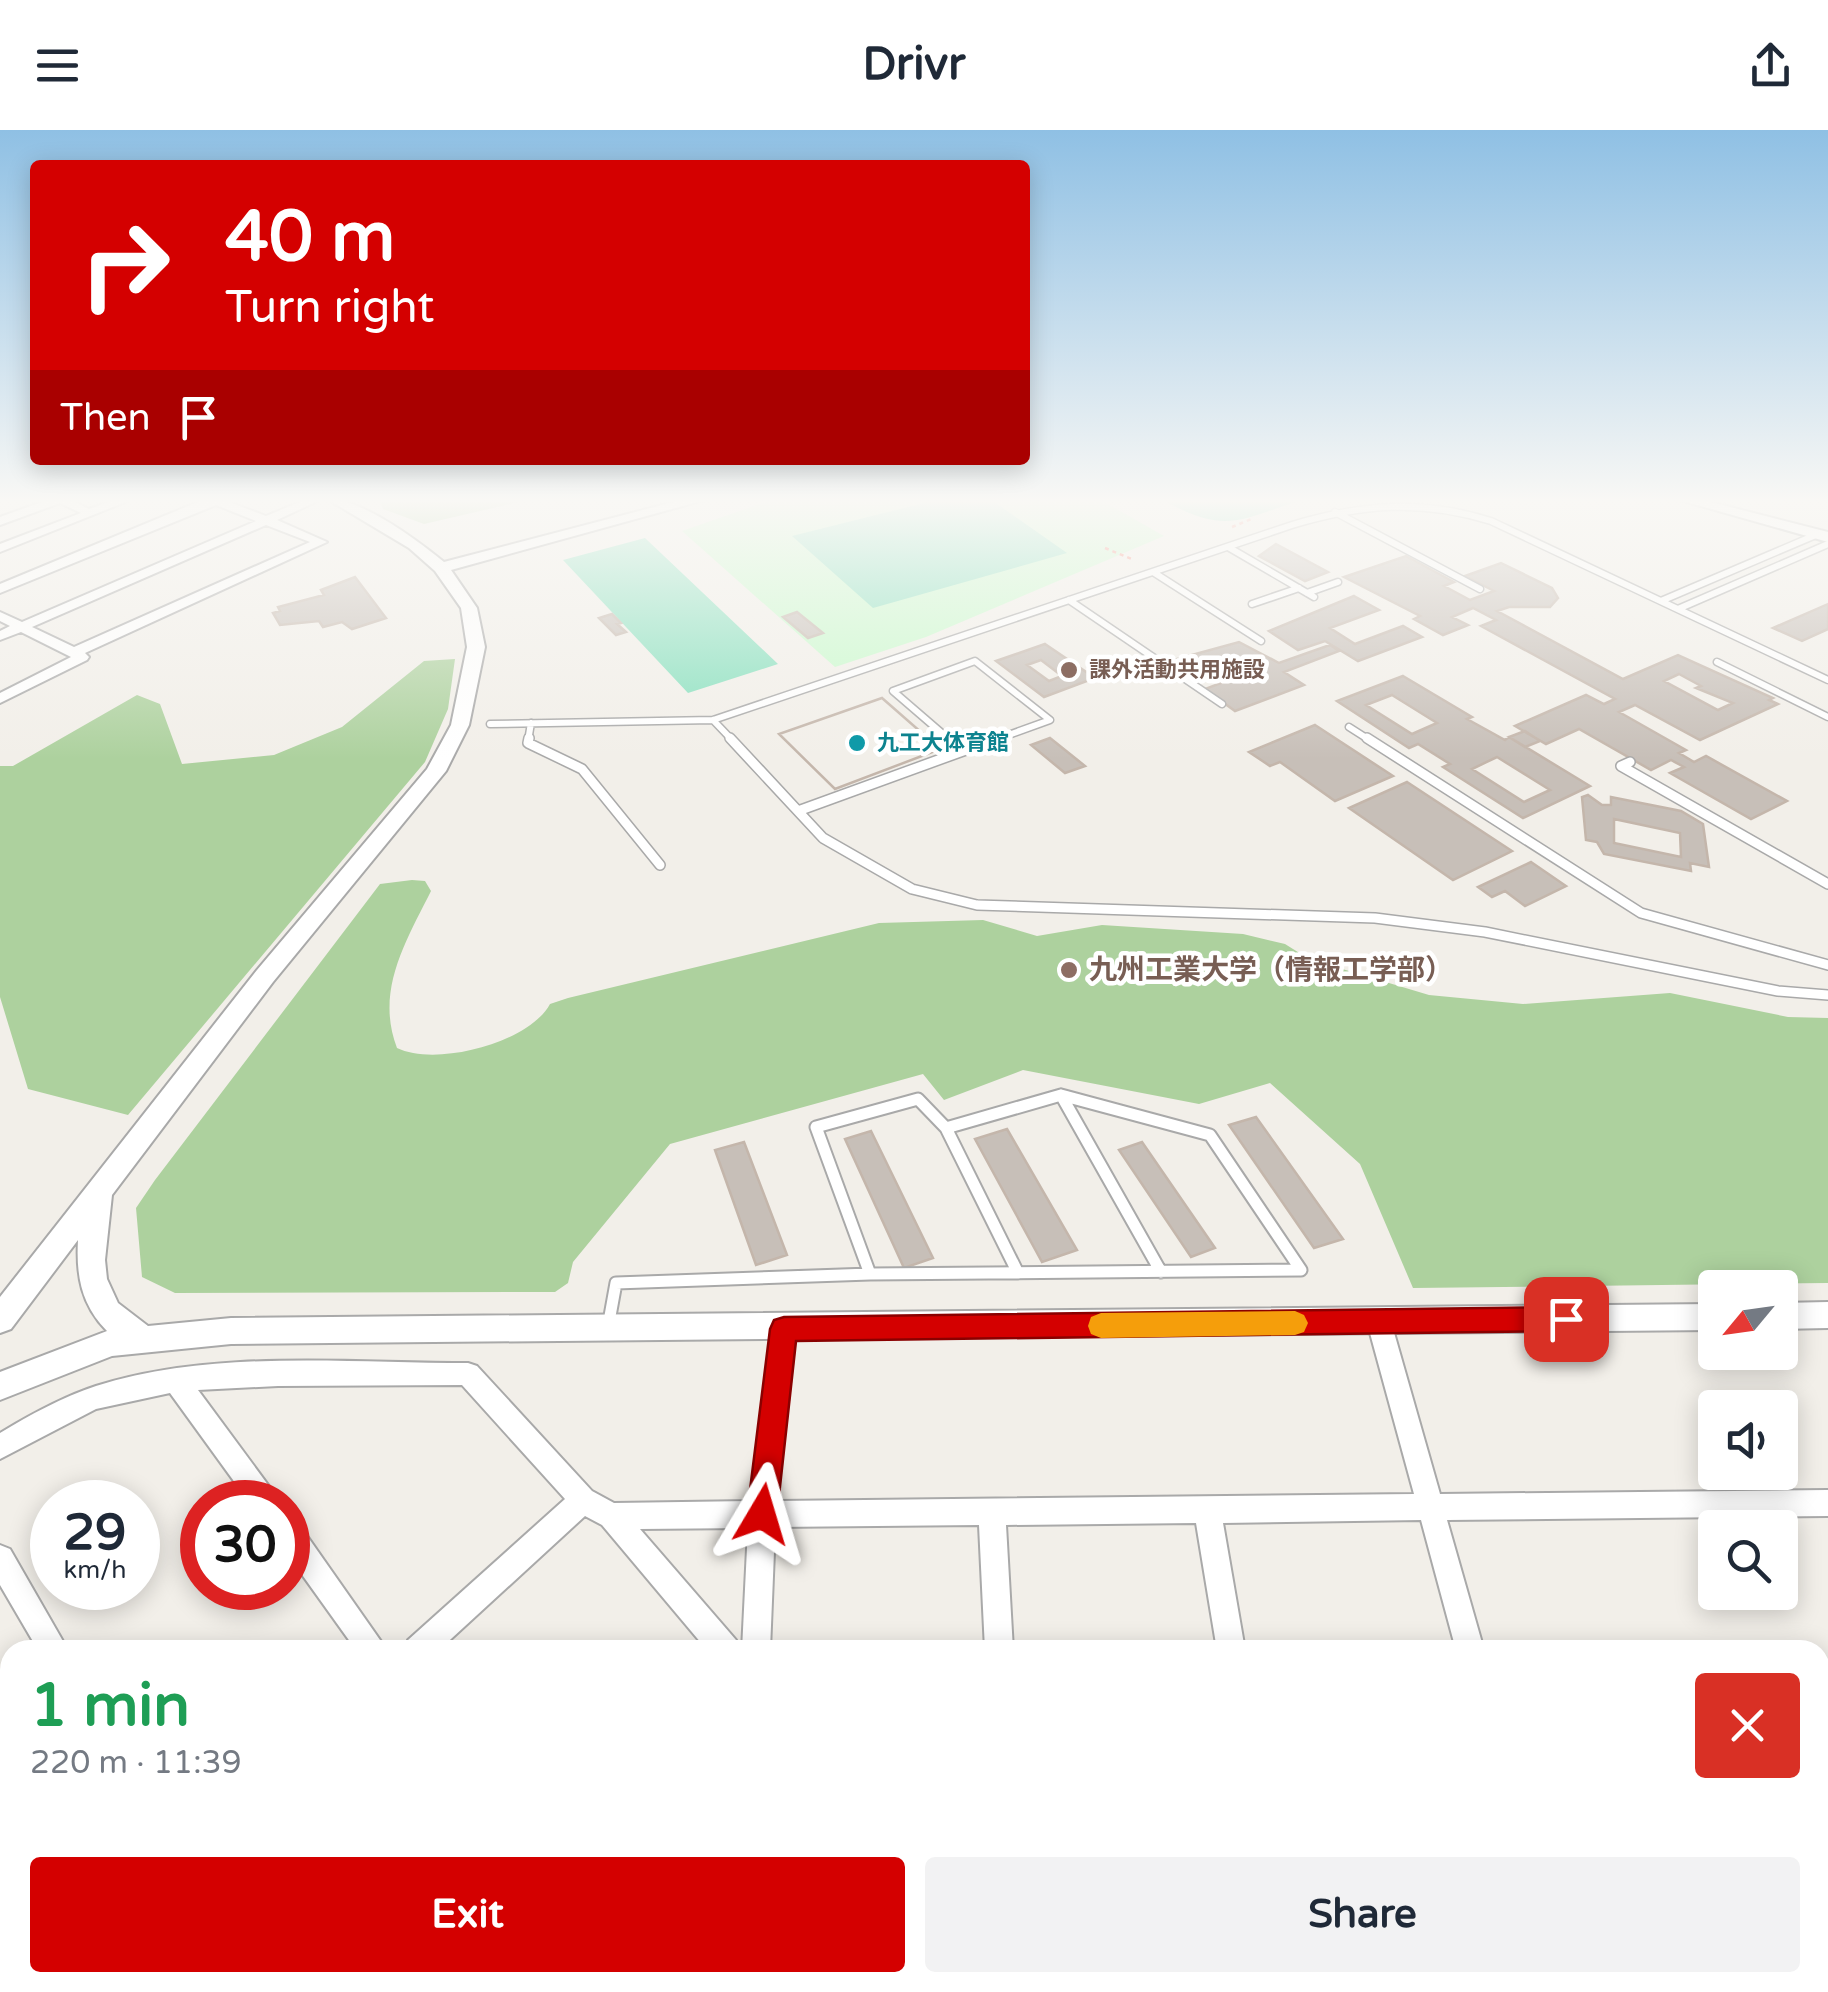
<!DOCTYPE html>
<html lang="en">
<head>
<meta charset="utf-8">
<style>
  body { margin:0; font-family:"Varela Round","Noto Sans JP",sans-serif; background:#f2f2f3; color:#1f2937; height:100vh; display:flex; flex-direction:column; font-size:38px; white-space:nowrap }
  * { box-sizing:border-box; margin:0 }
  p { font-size:32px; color:#747a83 }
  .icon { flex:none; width:55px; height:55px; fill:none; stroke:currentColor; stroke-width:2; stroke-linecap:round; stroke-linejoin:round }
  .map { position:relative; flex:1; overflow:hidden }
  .panel { position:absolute; left:0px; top:1510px; width:1830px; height:352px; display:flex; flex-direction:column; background:#fff; border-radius:30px 30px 0 0; box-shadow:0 5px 25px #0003 }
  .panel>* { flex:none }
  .hud { position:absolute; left:30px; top:30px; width:1000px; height:305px; border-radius:10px; box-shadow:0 5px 25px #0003; background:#d40000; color:#fff; overflow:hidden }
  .needle { width:65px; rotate:241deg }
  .controls { position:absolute; left:1698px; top:1140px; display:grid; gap:20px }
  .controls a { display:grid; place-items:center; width:100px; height:100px; border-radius:10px; background:#fff; box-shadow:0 5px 25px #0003; font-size:50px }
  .speed { position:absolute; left:30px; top:1350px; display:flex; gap:20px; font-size:50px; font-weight:700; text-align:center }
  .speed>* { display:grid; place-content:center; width:130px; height:130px; border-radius:50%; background:#fff; box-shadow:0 5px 25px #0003; line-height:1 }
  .speed small { font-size:25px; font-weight:400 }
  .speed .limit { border:15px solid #d22; background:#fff; color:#111 }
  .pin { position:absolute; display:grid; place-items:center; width:85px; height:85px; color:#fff; margin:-42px; border-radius:20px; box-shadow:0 5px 15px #0006 }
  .me { position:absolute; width:110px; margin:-55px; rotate:7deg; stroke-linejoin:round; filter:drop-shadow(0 0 8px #0008) }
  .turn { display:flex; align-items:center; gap:35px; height:210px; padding:0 30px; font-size:45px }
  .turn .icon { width:130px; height:130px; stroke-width:2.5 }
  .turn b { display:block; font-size:70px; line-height:85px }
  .then { display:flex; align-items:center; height:95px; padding:0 30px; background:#0003; gap:20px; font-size:38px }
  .round { display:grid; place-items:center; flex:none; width:105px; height:105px; border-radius:10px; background:#f2f2f3 }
  .head { display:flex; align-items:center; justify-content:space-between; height:170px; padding:0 30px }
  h1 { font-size:60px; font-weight:700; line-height:75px; color:#1e9e55 }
  .action { display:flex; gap:20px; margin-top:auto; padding:20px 30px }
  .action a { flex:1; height:115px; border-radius:10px; background:#d40000; color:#fff; font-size:40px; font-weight:700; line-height:115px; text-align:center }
  .action a+a { background:#f2f2f3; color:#1f2937 }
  header { display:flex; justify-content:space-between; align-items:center; height:130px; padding:0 30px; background:#fff; font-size:45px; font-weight:700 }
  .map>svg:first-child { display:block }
</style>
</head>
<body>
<header><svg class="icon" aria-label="menu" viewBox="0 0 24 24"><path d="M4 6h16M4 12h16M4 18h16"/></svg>Drivr<svg class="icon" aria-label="share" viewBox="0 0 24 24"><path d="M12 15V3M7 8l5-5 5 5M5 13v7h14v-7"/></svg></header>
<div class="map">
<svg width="1828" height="1862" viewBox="0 0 1828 1862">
  <rect width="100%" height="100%" fill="#f2efe9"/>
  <path fill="#add19e" d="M379,369H532L424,394L383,379Z
    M455,529L448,579L425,632L128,985L28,959L0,867V636H13L137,565L160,574L182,634L274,625L342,597L424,531Z
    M412,750L425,751L431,761C406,811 375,861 397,918C436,937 529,913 550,874L568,868L879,793L983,790L1037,806L1102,795L1243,804L1285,814L1309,829L1429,865L1523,874L1670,863L1788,887L1828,888V1153L1413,1158L1360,1034L1270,953L1199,974L1023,940L944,970L923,944L670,1014L573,1132L568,1153L555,1162L175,1163L142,1147L136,1078L155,1050L380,754Z"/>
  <path fill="#c8facc" d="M774,369H1099L1164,406L926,507L835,537L682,401Z"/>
  <path fill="#88e0be" d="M940,369H990L1067,423L873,478L792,406Z
    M1161,369H1304C1237,391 1226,405 1161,369Z
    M645,408L778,534L688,563L563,430Z"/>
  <path fill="#c7bfb8" stroke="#c4b6ab" stroke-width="2.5" fill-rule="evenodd" d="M1276,414L1328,442L1305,451L1259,426Z
    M1406,426L1454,452L1444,456L1470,470L1494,461L1465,446L1501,433L1552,458L1558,468L1550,477H1509L1497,481L1623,549L1678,525L1773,568L1769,570L1778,574L1700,610L1635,575L1619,582L1686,620L1679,623L1694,632L1706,626L1787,671L1751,689L1670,643L1684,637L1671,630L1651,640L1579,599L1546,614L1515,596L1586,565L1604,574L1615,569L1481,496L1496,490L1473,478L1452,487L1468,495L1443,505L1414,489L1420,486L1344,447ZM1679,544L1701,556L1696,558L1733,573L1718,580L1664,551Z
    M355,447L386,488L352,499L342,492L323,497L319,491L280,495L273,483L280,481L278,477L324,465L321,460Z
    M1354,466L1379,480L1330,498L1355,514L1403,496L1422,507L1358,531L1325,511L1298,520L1269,501Z
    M1828,474V499L1802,511L1773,498Z
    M797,482L823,503L808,508L783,487Z
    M612,484L621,493L617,494L626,502L616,505L599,488Z
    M1239,512L1279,533L1330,515L1339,521L1284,542L1304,555L1235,581L1205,559L1229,550L1217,541L1191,550L1166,532Z
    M1045,514L1095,548L1044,567L996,531ZM1041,530L1062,546L1049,551L1027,535Z
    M1403,546L1472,587L1467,589L1505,610L1509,607L1590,656L1523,688L1443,637L1450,634L1418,614L1409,618L1337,571ZM1392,565L1437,593L1412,604L1366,575ZM1497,627L1550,660L1524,672L1472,639Z
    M882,568L922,603L916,605L935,621L835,659L779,604Z
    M882,568L922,603L916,605L935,621L835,659L779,604Z
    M1315,595L1393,646L1335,671L1280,632L1270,636L1249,622Z
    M1525,601L1540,611L1525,617L1509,607Z
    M1050,608L1085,636L1065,643L1031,615Z
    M1407,652L1512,721L1453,750L1349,678Z
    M1588,665L1602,675H1611V667L1681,681L1703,694L1709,737L1690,733L1691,741L1604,724L1597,712L1586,710L1582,667ZM1614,689L1680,703L1681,727L1614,713Z
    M1531,732L1566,756L1525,776L1505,761L1492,767L1478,757Z
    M1256,987L1343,1109L1314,1118L1229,995Z
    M1007,999L1077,1120L1042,1132L975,1009Z
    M871,1001L933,1128L904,1138L845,1009Z
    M744,1012L787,1125L756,1135L715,1020Z
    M1142,1012L1215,1118L1191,1127L1119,1020Z"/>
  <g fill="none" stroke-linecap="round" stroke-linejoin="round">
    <defs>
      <path id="service-far2" d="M1335,382L1480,459
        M1228,417L1314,467
        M1153,442L1261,511
        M1307,463L1338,452
        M1069,470L1222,574
        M1661,471L1818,404
        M1252,474L1299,458
        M1678,479L1828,414
        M1717,532L1828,587
        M713,590L733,611
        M490,594L713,590L1292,395C1362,374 1421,369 1491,391L1828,550
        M1349,597L1371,611
        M528,611L531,593
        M951,611L893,561L975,531L1050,590L992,611"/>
      <path id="service-far1" d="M529,608L528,613L582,639L660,735
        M730,608L823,708L912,759L977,775L1375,788L1485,802L1778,861L1828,865
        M948,608L963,621
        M1367,608L1641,783L1828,835
        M963,621L999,608
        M1630,632L1621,636L1828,754
        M798,681L963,621"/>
      <path id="service" d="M1061,965L1161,1142
        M1061,965L1210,1005L1301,1140L870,1144L816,997L918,969L946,998Z
        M946,998L1018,1143
        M608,1197L616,1153L870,1144"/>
      <path id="minor" d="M50,369H69L89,379L117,369H133L0,422V414L81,383L60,373L0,395V387Z
        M205,369H221L266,386L307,369H322L277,390L327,412L85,523L89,527L87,530L0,573V563L71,527L21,502L0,510V501L10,496L0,491V482L22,492L256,391L216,375L0,463V454ZM266,395L310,412L74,517L32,497Z
        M1379,1181L1387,1185L1391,1192L1440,1364L1828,1360V1386L1447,1390L1484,1520H1456L1421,1390L1223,1393L1245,1520H1217L1196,1393L1006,1395L1013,1520H985L979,1395L775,1397L770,1520H742L748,1398L640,1399L736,1510L740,1520H707L602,1395L585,1386L439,1520H404L408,1510L565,1369L462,1255L278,1256L198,1260L274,1363L278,1372H249L170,1263L96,1279L0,1329V1303C30,1285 62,1267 96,1256C214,1219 346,1233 468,1233L477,1236L592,1361L614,1373L750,1371L772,1199L776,1191L784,1188L792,1191L796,1199L777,1371L1414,1364L1367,1192L1371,1185Z
        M288,1390L298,1393L387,1520H356L288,1425Z
        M0,1415L10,1419L68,1520H38L0,1455Z
        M1820,1587H1828V1617H1820Z
        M27,1852H67L63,1862H23Z
        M235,1852H271L275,1862H239Z
        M611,1852H649L653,1862H615Z
        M723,1852H757V1862H723Z
        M999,1852H1033V1862H999Z
        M1272,1852H1306L1308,1862H1274Z
        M1550,1852H1584L1586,1862H1552Z"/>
      <path id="tertiary" d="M327,369C361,368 417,410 444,432L685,369H708L451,440L477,478L485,517L469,595L446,641L273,852L112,1065L105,1130L107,1149L118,1173L148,1196L231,1188L1715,1174V1200L231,1214L112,1226L0,1270V1242L107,1201C81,1175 76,1145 78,1110L11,1199L0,1203V1167L257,840L427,639L451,595L467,517L461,478L435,441L409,418Z
        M1676,369H1699L1828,402V412Z
        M1828,1172V1198L1780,1199V1173Z"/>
    </defs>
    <use href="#service-far2" stroke="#a9a9a9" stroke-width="9"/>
    <use href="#service-far1" stroke="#a9a9a9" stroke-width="12"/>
    <use href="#service" stroke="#a9a9a9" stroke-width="15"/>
    <use href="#minor" stroke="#a9a9a9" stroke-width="4"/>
    <use href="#tertiary" stroke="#a9a9a9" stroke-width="4"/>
    <path stroke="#fa8072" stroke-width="2.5" stroke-dasharray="4 4" stroke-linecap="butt" d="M1232,397L1254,388
      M1105,418L1134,430"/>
    <use href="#service-far2" stroke="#fff" stroke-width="6"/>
    <use href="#service-far1" stroke="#fff" stroke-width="9"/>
    <use href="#service" stroke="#fff" stroke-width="11"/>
    <use href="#minor" fill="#fff" fill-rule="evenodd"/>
    <use href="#tertiary" fill="#fff" fill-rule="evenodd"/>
  </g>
  <linearGradient id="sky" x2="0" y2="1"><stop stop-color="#8fc0e4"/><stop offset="0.59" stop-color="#f9f8f5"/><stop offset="1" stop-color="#f9f8f5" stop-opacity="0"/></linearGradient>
  <rect width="1828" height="629" fill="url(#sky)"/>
  <path fill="#d40000" stroke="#8a0000" stroke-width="2.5" d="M1566,1177L1575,1181L1579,1189L1575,1198L1566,1201L796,1211L777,1384L773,1395L762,1400L751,1395L747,1384L770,1199L774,1190L784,1187Z"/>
  <path fill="#f59e0b" d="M1295,1181L1304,1185L1308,1193L1304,1202L1295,1205L1101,1208L1091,1204L1088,1196L1091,1187L1101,1183Z"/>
  <g fill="#8d6e63" stroke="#fff" stroke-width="4">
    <circle cx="1069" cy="540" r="10"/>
    <circle cx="1069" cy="840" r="10"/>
  </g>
  <circle fill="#0f9aa8" stroke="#fff" stroke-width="4" cx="857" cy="613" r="10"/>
  <g text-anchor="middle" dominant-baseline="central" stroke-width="9" stroke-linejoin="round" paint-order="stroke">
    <g font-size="22" font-weight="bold" fill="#785e54" stroke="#fff" text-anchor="start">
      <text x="1089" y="540">課外活動共用施設</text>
    </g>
    <g font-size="22" font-weight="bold" fill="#0d838f" stroke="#fff" text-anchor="start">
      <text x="877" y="613">九工大体育館</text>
    </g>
    <g font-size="28" font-weight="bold" fill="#785e54" stroke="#fff" text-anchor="start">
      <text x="1089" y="840">九州工業大学（情報工学部）</text>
    </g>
  </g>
</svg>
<div class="controls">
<a><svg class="needle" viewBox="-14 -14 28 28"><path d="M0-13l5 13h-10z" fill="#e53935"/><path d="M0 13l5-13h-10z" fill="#747a83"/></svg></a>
<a><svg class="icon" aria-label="sound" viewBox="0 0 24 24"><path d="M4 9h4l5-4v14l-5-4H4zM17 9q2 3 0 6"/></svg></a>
<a><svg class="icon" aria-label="search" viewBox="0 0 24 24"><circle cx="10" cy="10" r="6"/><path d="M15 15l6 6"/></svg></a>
</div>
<div class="speed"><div>29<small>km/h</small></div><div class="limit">30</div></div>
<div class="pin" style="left:1566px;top:1189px;background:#d93025"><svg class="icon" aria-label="arrive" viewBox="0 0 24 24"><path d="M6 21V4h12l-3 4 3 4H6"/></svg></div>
<svg class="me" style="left:762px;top:1384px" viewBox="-20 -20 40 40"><path d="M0-17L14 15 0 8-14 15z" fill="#d40000" stroke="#fff" stroke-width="4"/></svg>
<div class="hud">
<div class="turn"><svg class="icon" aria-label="right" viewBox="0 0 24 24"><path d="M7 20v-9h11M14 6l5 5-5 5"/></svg><div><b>40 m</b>Turn right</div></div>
<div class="then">Then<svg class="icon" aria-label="arrive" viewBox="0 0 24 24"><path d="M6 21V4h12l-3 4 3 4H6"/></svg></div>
</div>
<section class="panel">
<div class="head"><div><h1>1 min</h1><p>220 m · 11:39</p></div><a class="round" style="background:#d93025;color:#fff"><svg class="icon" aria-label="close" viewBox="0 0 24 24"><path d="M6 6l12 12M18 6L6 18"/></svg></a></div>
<div class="action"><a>Exit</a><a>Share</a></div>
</section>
</div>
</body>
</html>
